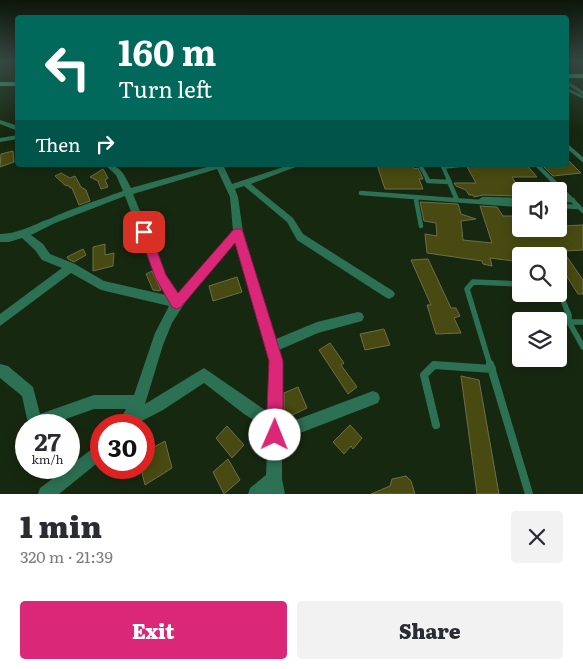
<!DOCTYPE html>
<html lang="en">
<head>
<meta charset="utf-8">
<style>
  body { margin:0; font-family:Literata,serif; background:#f2f2f3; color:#2b2b33; height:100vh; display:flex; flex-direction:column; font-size:19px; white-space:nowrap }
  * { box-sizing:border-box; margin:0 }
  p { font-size:16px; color:#7c7c81 }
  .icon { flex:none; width:28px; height:28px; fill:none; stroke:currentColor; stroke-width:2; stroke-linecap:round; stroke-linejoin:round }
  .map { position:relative; height:494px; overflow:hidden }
  .panel { display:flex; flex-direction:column; background:#fff; flex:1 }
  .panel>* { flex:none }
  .top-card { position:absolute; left:15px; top:15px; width:554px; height:152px; border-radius:5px; box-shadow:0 2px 12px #0003; background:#00695c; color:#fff; overflow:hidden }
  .buttons { position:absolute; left:512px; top:182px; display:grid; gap:10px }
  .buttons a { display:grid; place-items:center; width:55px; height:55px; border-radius:5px; background:#fff; box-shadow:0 2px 12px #0003; font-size:25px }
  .speed { position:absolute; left:15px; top:414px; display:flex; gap:10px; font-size:25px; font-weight:700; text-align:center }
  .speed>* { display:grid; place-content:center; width:65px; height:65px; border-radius:50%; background:#fff; box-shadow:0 2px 12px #0003; line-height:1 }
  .speed small { font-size:12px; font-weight:400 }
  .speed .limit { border:8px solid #d22; background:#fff; color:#111 }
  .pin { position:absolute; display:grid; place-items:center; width:42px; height:42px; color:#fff; margin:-21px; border-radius:10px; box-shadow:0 2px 8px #0006 }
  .me { position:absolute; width:55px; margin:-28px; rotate:1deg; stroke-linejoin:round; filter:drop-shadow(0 0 4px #0008) }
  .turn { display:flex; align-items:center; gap:18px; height:105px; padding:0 20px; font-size:22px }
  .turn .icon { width:65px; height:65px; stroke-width:2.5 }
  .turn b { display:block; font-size:35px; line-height:42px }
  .then { display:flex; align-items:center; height:48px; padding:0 20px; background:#0003; gap:10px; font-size:19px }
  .round { display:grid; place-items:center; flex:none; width:52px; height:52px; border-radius:5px; background:#f2f2f3 }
  .head { display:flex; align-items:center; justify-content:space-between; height:85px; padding:0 20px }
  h1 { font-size:30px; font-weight:800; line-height:38px }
  .button { display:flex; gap:10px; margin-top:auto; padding:10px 20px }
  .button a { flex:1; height:58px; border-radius:5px; background:#db2777; color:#fff; font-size:20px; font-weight:800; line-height:58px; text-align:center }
  .button a+a { background:#f2f2f3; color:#2b2b33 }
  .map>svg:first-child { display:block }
</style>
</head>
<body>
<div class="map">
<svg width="583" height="494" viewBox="0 0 583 494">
  <rect width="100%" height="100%" fill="#172810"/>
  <path fill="#484a11" stroke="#6c6e4d" d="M13,151L14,162L0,167L1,154Z
    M566,158L581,173L553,176L542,165H566Z
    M377,165H412L414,169L418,168L423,179H419L423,189H385Z
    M466,165H527L537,177H512L521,192V196L483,195L474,197L473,195H469L466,190L456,186L454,183H476Z
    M103,169L108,178L105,180L108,187L101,189L98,181L90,177Z
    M61,173L70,178L75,176L81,187L86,190L90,201L79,205L72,188H70L68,185L66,186L55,176Z
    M420,202L458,204L461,214L476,219L461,221L463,240L492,243L480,206L497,207L503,216H521V229H559V226L583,225V250L563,251L583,280V294H578L559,264V256H521V262L490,258L492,266L483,264L482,261L427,253L425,234L437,236L436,223L424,221Z
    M105,244V255L114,253L113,266L93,271V247Z
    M83,249L86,255L74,262L68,259L67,257Z
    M428,259L451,308H456L460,316L454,318L461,333L436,334L427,305H431L411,260Z
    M152,271L161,290L159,291L153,290L146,274Z
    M237,277L242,292L213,301L209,286Z
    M384,329L390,345L365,350L360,334Z
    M330,343L344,363L341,365L357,387L348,394L319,350Z
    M461,376L479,380L499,494H477Z
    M298,387L307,408L284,419V393Z
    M350,425L362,438L353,449L351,446L344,454L333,442Z
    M227,426L244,445L232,458L216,438Z
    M165,441L172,468L145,485L141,469L148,465L146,456L153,452L152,448Z
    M228,459L240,480L224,494L213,472Z
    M406,476L411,481L415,494H371L390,486L392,479Z"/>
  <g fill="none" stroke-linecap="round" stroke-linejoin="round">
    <path stroke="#2c7154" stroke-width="3" d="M566,82L583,93
      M566,89L583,97"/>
    <path stroke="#2c7154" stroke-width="4" d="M566,145L583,160
      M420,165L428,180
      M537,165L552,180
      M449,180L443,167L462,165"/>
    <path stroke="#2c7154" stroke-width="4.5" d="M427,179L428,181L450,182
      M448,179L457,200
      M551,179L583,211
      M361,193L521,205
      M418,198L416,200L421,226
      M559,200H573
      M479,202L483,199L521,200
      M559,206L579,207"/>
    <path stroke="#2c7154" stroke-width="5.5" d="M559,291L569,315V322L583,347
      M569,322H583
      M434,365H438
      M490,365L467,289L473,282L521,284"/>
    <path stroke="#2c7154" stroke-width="8" d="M490,364L529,494
      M436,425L424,375L434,365L492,369"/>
    <path fill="#2c7154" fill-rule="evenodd" d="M0,120L18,126V131L0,124Z
      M18,135V139L0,142V138Z
      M105,165C122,165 124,175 131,188L214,165H226L224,167L232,184L289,165H301L251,184L293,218L303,234L393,291L395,294L393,297L389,299L385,297L297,240L287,222L244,186L235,189L238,197L243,232L276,339L317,322L358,312L362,313L364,317L362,321L318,333L279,350L282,361V425L373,391L378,393L380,398L378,403L282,440V479L285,494H248L250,488L266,475L268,429L244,414L204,383L163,410L134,425H117L126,409H94L49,425H30L27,419L22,396L0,378V364L8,366L33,387L40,414L94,395H134L155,333L169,306L101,290L71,273L0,326V314L62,268L42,260L35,250L22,238L9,242H0V234C18,234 32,225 49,219C73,208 98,200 123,191L116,175ZM217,169L230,197L233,231L178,294L166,275L133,194ZM125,196L156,277L166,295L104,281L75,264L50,254L43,244L31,235L55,223ZM236,241L270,361L268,412L204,368L145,404L163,345L172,323L189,296Z
      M101,443V460L59,494H38L40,488L96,446Z"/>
    <path fill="#45b98a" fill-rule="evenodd" d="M566,74H583V78H566Z
      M0,82H18V86H0Z"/>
  </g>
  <linearGradient id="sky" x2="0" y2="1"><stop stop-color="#0d1609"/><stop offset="0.47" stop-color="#364842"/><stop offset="1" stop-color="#364842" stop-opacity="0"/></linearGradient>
  <rect width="583" height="131" fill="url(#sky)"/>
  <path fill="#db2777" stroke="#8e194d" d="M144,227L150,232L166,275L178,293L234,229H242L283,361V435L281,441L275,443L269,441L266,435L269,361L235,243L181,307L177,309L172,307L155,277L139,232Z"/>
</svg>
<div class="buttons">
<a><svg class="icon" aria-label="sound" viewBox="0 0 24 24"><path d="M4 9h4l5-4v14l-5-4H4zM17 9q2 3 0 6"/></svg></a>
<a><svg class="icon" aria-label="search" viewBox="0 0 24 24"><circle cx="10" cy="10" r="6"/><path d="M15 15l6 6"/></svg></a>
<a><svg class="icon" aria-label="layers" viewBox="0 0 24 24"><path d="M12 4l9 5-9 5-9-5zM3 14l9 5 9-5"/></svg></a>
</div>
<div class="speed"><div>27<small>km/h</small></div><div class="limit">30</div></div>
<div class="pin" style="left:144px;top:232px;background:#d93025"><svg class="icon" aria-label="arrive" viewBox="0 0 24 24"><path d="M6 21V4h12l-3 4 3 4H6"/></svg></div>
<svg class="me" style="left:275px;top:435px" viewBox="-20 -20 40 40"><circle r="19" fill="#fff"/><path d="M0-13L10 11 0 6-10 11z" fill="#db2777"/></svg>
<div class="top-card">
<div class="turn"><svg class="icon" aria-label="left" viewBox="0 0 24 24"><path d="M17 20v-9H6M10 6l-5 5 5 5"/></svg><div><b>160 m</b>Turn left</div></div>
<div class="then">Then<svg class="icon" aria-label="right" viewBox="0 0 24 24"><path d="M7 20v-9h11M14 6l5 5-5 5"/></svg></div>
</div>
</div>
<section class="panel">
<div class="head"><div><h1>1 min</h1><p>320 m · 21:39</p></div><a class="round"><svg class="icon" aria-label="close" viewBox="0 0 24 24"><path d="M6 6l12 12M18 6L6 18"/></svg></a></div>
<div class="button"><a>Exit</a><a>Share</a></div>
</section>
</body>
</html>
